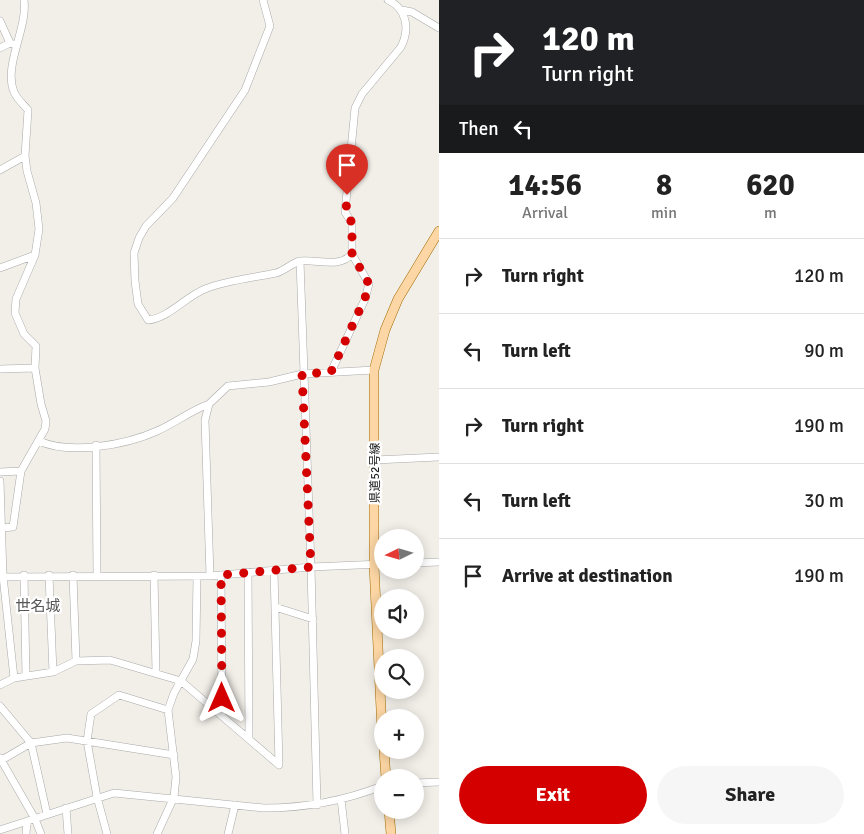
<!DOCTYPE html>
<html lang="en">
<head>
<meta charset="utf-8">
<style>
  body { margin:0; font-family:Signika,"Noto Sans JP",sans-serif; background:#f6f6f6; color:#222; height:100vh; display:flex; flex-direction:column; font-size:19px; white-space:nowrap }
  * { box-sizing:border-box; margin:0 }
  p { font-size:16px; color:#767676 }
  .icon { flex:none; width:28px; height:28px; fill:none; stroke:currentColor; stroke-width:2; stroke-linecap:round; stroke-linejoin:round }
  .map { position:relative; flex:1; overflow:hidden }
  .sheet { display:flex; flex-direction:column; background:#fff; width:425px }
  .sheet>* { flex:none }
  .guide { background:#202124; color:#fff; overflow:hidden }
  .needle { width:32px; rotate:265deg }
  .tools { position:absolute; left:374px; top:529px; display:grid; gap:10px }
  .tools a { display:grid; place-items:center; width:50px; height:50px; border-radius:50%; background:#fff; box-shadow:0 2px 12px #0003; font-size:25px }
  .pin { position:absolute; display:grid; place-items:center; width:42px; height:42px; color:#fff; margin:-51px -21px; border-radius:50% 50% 50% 0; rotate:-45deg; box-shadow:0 0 5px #0007 }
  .pin .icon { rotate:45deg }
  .me { position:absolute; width:55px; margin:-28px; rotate:0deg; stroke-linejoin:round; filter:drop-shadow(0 0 4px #0008) }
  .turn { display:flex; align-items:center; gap:18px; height:105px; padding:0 20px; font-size:22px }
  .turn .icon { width:65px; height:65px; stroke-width:2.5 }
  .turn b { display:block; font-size:35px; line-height:42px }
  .then { display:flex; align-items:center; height:48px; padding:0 20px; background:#0003; gap:10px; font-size:19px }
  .eta { display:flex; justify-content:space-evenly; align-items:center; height:85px; text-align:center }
  .eta b { font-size:30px; font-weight:700; line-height:35px }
  .button { display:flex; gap:10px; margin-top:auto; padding:10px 20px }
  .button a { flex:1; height:58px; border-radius:30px; background:#d40000; color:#fff; font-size:20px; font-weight:700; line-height:58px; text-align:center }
  .button a+a { background:#f6f6f6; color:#222 }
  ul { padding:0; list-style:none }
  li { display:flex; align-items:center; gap:15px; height:75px; padding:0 20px; border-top:1px solid #e0e0e0 }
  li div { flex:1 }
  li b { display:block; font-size:19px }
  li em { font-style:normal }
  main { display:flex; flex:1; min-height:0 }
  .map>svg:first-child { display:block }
</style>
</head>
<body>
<main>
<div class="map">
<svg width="439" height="834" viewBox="0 0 439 834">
  <rect width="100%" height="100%" fill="#f2efe9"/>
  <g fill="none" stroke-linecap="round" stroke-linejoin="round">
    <defs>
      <path id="minor" d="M263,0L270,26L245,90L173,198L146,226L139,238L134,253L135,281L138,304L148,320C169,318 185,297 205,289C228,280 252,278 276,273C284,271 292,263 300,261C317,259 339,269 352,254V223L345,212L355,108L362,94L401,47C410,29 407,9 388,0
        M402,10L412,12L439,28
        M0,21L10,43
        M0,48L10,43L13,44
        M0,170L25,156
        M300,261L311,567L317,805
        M0,268L35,255
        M0,369L35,368
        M331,372L365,299L369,284L352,254
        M39,441C70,455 126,445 157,431C175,423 190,411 209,404
        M96,445L97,575
        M375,460L439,457
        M0,472L21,471L45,429L46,421L41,404L35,368L36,346L24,334L15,313L16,299L35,255L39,229L36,203L27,171L25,156L28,110C23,104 17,99 14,92C3,66 28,28 24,0
        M0,481L3,576L14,678
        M2,528L13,527L21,471
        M415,563L439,562
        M248,572L249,739
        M24,575L26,676
        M49,575L53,672
        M73,575L76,661
        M154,575L156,673
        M221,575L222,716
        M210,576L205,420L209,404L228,386L269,382L302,374L374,370
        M0,577L210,576L311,567L382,564
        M275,607L313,619
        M0,685L14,678L53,672L76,661L110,660L181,681L279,765L274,570
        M0,706L31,743L47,814
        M0,758L35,819L41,834
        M0,761L31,743L67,738L174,755
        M415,783L439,782
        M341,799L345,834
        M66,808L68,834
        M0,830L114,793L264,808C305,808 344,801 382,786
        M26,834L27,822
        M107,834L97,797L87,741L91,714L119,695L168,710
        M157,834L174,797L176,777L168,710L174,693L193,659L196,641L197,576
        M228,834L235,805"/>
      <path id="major" d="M382,730L374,565V370L385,330L398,299L439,231
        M384,750L386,778
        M389,810L391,834"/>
    </defs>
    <use href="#minor" stroke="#a9a9a9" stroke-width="8"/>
    <use href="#major" stroke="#a06b00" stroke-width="10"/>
    <use href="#minor" stroke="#fff" stroke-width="7"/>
    <use href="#major" stroke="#fcd6a4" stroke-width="9"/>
  </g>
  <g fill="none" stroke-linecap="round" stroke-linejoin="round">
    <path stroke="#d40000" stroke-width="9" stroke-dasharray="0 16.2" d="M222,698L221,575L311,567L302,374L331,372L365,298L369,284L352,254V223L346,212L347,195"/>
  </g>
  <g text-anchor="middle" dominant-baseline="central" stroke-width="4.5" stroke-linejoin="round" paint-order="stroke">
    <g font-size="12" fill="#222" stroke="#fff">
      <text transform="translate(375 473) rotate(-90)">県道52号線</text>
    </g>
    <g font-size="15" fill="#555" stroke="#fff">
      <text x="38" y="606">世名城</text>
    </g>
  </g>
</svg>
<div class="tools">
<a><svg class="needle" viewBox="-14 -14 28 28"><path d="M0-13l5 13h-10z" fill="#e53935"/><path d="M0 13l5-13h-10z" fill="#767676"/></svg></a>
<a><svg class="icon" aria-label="sound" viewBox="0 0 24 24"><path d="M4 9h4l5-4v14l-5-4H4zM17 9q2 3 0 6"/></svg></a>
<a><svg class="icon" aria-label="search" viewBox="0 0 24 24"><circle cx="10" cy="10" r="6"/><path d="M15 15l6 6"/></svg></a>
<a>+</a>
<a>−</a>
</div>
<div class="pin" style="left:347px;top:195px;background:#d93025"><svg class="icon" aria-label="arrive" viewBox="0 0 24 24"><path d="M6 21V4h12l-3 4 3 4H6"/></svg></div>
<svg class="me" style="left:222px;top:698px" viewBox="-20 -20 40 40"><path d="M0-17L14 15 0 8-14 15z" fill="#d40000" stroke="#fff" stroke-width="4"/></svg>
</div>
<section class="sheet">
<div class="guide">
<div class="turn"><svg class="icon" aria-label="right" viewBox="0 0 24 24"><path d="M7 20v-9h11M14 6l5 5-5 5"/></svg><div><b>120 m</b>Turn right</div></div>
<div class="then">Then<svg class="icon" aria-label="left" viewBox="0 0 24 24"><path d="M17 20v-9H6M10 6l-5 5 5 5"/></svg></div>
</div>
<div class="eta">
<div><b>14:56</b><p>Arrival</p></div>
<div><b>8</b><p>min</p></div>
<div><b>620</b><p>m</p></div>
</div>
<ul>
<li><svg class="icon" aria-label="right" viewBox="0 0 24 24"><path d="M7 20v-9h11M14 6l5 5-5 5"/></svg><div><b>Turn right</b></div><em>120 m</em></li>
<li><svg class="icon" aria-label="left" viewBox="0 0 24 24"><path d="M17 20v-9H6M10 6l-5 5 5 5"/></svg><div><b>Turn left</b></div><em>90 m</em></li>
<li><svg class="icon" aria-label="right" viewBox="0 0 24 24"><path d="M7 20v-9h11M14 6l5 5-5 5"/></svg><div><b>Turn right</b></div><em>190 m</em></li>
<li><svg class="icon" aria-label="left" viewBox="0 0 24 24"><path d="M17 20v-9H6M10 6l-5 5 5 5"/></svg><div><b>Turn left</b></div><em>30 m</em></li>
<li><svg class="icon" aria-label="arrive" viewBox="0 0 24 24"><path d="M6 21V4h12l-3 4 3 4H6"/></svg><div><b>Arrive at destination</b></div><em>190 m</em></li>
</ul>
<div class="button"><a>Exit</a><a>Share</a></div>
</section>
</main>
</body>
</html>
